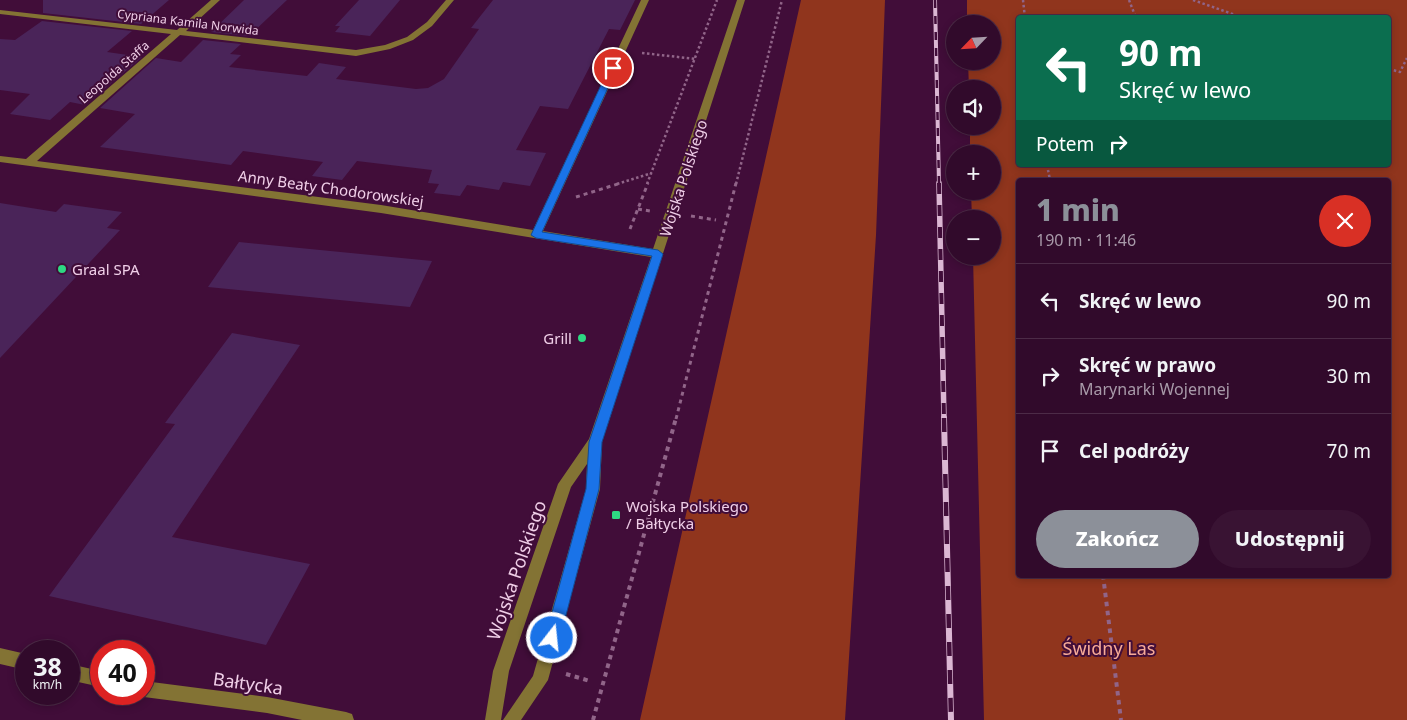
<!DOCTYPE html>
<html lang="pl">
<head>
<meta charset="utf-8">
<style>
  body { margin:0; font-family:"Noto Sans",sans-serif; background:#391333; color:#f1f3f6; height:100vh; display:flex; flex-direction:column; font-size:19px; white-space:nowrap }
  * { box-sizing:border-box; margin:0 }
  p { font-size:16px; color:#a89aa9 }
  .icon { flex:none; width:28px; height:28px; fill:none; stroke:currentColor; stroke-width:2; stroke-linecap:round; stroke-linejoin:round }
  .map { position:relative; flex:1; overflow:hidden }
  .sheet { position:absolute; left:1016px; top:178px; width:375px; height:400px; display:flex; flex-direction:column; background:#310a2b; border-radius:5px; box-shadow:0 2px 8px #0003,0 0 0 1px #4c2b47 }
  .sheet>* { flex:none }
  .banner { position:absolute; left:1016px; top:15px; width:375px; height:152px; border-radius:5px; box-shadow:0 2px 8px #0003,0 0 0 1px #4c2b47; background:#0b6e4f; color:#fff; overflow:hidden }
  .needle { width:32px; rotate:245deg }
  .fabs { position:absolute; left:946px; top:15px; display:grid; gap:10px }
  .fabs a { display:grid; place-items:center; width:55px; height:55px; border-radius:50%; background:#310a2b; box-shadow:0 2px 8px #0003,0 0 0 1px #4c2b47; font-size:25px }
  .speed { position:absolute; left:15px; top:640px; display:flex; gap:10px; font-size:25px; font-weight:700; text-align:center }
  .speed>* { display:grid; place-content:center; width:65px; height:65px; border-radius:50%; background:#310a2b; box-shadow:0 2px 8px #0003,0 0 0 1px #4c2b47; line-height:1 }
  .speed small { font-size:12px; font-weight:400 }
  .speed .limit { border:8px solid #d22; background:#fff; color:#111 }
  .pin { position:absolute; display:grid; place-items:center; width:42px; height:42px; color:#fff; margin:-21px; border:2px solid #fff; border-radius:50%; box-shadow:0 1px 5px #0007 }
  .me { position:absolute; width:55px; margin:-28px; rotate:16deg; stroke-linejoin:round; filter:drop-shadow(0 0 4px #0008) }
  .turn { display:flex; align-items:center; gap:18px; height:105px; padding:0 20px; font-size:22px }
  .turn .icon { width:65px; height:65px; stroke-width:2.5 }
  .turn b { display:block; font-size:35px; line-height:42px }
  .then { display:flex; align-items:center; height:48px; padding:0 20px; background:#0003; gap:10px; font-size:19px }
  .round { display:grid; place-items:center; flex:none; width:52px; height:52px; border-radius:26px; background:#391333 }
  .summary { display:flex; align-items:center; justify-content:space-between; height:85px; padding:0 20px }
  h1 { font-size:30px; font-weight:800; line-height:38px; color:#8c9099 }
  .cta { display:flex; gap:10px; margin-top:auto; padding:10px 20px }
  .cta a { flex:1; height:58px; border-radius:30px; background:#8c9099; color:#fff; font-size:20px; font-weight:800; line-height:58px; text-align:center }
  .cta a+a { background:#391333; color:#f1f3f6 }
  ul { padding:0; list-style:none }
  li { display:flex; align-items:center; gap:15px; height:75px; padding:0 20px; border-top:1px solid #4c2b47 }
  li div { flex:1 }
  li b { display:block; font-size:19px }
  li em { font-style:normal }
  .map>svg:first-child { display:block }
</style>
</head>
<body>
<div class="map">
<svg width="1407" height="720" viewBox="0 0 1407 720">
  <rect width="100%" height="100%" fill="#410d39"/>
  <path fill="#90351d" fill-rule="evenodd" d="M801,0H885L876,235L845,720H640Z
    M967,0H1407V720H984L973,256H992V219H972L971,191H992V154H970V126H992V89H969L968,61H992V24H967ZM1019,18H1389V165H1019ZM1019,180H1389V575H1019Z"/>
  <path fill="#4a2459" d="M43,0H169L141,24L43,13Z
    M244,0H287L249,36L211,32Z
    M359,0H400L370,36L335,32L340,26H335Z
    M493,0H635L620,30L609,29L568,109L540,106L516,150L546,153L530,186L503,182L499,190L467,185L460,196L434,193L439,184L428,183L432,170L357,161L342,180L312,176L323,162L243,151L231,165L100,147L135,114L100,108L156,58L181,62L203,40L241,44L230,54L241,55L229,67L307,76L319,63L346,67L336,79L416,89L428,88L444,79L479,29L471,28Z
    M42,21L132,31L107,52L142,57L85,105L70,102L50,120L10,114L30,94L0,90V39L15,40Z
    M0,203L56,212L64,204L122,212L107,228L120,230L0,358Z
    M239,242L432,261L410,307L208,287Z
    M232,333L300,345L172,537L310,564L266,645L49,596L175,424L165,423Z"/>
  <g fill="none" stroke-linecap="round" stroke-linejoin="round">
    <path stroke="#916589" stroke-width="2.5" stroke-dasharray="2.5 2.5" stroke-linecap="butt" d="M1023,0L1025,18
      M1129,0L1136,18
      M1193,0L1244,18
      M642,53L696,59
      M1389,69L1400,72L1407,58
      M1047,165L1050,180
      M617,184L652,173
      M647,184L717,0
      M736,184L782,0"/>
    <path stroke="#916589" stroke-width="3" stroke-dasharray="4 4" stroke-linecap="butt" d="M576,197L621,183
      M638,209L650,211
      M691,216L716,220
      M630,229L648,183
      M676,419L736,183"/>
    <path stroke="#916589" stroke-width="4" stroke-dasharray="4.5 4.5" stroke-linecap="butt" d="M1103,575L1121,720
      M566,674L590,681
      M593,720L676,418"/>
    <path fill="#837334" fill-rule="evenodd" d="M211,0H220L186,31L356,50L385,45L407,37L427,22L446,0H454L432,26L413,40L390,49L356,56L180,35L37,161L381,205L533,230L641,0H649L543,231L653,249L737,0H745L602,442L600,489L548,680L521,720H503L533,676L586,489L587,464L571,487L509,671L501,720H485L493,671L558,484L589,439L651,257L381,213L0,162V156L26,159L171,34L0,14V10L177,30Z
      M0,648L26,654V670L0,664Z
      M69,664L101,671V687L69,680Z
      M144,681L267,697L346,712L352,714L354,720H302L267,713L144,697L138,694H144Z"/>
    <defs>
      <path id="rail-far2" d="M935,0L939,184"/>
      <path id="rail-far1" d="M939,183L944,419"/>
      <path id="rail" d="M944,418L951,720"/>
    </defs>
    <use href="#rail-far2" stroke="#dbb7d3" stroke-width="4"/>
    <use href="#rail-far1" stroke="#dbb7d3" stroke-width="5.5"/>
    <use href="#rail" stroke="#dbb7d3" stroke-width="6"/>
    <use href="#rail-far2" stroke="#410d39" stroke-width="2.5" stroke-dasharray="8" stroke-linecap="butt"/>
    <use href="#rail-far1" stroke="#410d39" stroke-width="4" stroke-dasharray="11" stroke-linecap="butt"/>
    <use href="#rail" stroke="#410d39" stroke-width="4.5" stroke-dasharray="14" stroke-linecap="butt"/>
  </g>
  <path fill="#1a73e8" stroke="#114b97" d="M613,66L617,68L542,232L658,250L663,254L602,442L599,489L560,638L557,643L552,645L547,643L545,638L586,489L589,442L652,256L536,238L531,235L609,68Z"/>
  <g fill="#2ed883" stroke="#410d39" stroke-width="2">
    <circle cx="62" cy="269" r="5"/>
    <circle cx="582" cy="338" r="5"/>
    <rect x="611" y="510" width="10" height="10" rx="2.5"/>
  </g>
  <g text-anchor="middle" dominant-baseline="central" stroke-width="4" stroke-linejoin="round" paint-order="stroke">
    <g font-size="12" fill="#f0cfe8" stroke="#410d39">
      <text transform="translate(188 22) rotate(7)">Cypriana Kamila Norwida</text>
      <text transform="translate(114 72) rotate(-41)">Leopolda Staffa</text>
    </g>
    <g font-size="15" fill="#f0cfe8" stroke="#410d39">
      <text transform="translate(683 178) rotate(-72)">Wojska Polskiego</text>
      <text transform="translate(331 188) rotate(8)">Anny Beaty Chodorowskiej</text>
    </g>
    <g font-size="15" fill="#f0cfe8" stroke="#410d39" text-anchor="start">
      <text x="72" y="269">Graal SPA</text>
      <text x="572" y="338" text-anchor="end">Grill</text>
      <text x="626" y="506">Wojska Polskiego<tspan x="626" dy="17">/ Bałtycka</tspan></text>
    </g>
    <g font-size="18" fill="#f0cfe8" stroke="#410d39">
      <text transform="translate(516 570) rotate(-71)">Wojska Polskiego</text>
      <text transform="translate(248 683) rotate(8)">Bałtycka</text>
    </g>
    <g font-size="18" fill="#f8ab97" stroke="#410d39">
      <text x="1109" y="648">Świdny Las</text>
    </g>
  </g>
</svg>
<div class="fabs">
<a><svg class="needle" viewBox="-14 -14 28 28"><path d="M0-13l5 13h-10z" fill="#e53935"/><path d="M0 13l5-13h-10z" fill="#a89aa9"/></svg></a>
<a><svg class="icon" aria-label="sound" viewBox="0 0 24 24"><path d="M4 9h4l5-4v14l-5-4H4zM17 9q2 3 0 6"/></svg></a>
<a>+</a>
<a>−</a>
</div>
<div class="speed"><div>38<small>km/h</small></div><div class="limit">40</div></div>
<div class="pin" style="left:613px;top:68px;background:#d93025"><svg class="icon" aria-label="arrive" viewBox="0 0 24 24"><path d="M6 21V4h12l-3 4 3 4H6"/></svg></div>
<svg class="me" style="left:552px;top:638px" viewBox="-20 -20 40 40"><circle r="17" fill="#1a73e8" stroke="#fff" stroke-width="3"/><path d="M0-11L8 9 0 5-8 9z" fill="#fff"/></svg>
<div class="banner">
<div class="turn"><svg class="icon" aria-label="left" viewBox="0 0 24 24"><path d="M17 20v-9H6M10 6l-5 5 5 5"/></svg><div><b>90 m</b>Skręć w lewo</div></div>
<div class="then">Potem<svg class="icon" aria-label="right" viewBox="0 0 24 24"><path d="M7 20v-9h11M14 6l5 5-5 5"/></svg></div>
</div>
<section class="sheet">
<div class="summary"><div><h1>1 min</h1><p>190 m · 11:46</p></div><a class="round" style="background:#d93025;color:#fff"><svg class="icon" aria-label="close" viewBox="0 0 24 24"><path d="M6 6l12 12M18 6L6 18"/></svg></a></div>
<ul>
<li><svg class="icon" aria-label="left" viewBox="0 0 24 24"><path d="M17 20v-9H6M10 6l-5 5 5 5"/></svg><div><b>Skręć w lewo</b></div><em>90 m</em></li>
<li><svg class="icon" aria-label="right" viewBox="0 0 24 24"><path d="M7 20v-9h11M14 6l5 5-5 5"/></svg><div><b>Skręć w prawo</b><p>Marynarki Wojennej</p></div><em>30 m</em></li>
<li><svg class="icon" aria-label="arrive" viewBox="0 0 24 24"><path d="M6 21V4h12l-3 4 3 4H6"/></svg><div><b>Cel podróży</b></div><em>70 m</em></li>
</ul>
<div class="cta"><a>Zakończ</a><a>Udostępnij</a></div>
</section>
</div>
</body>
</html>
